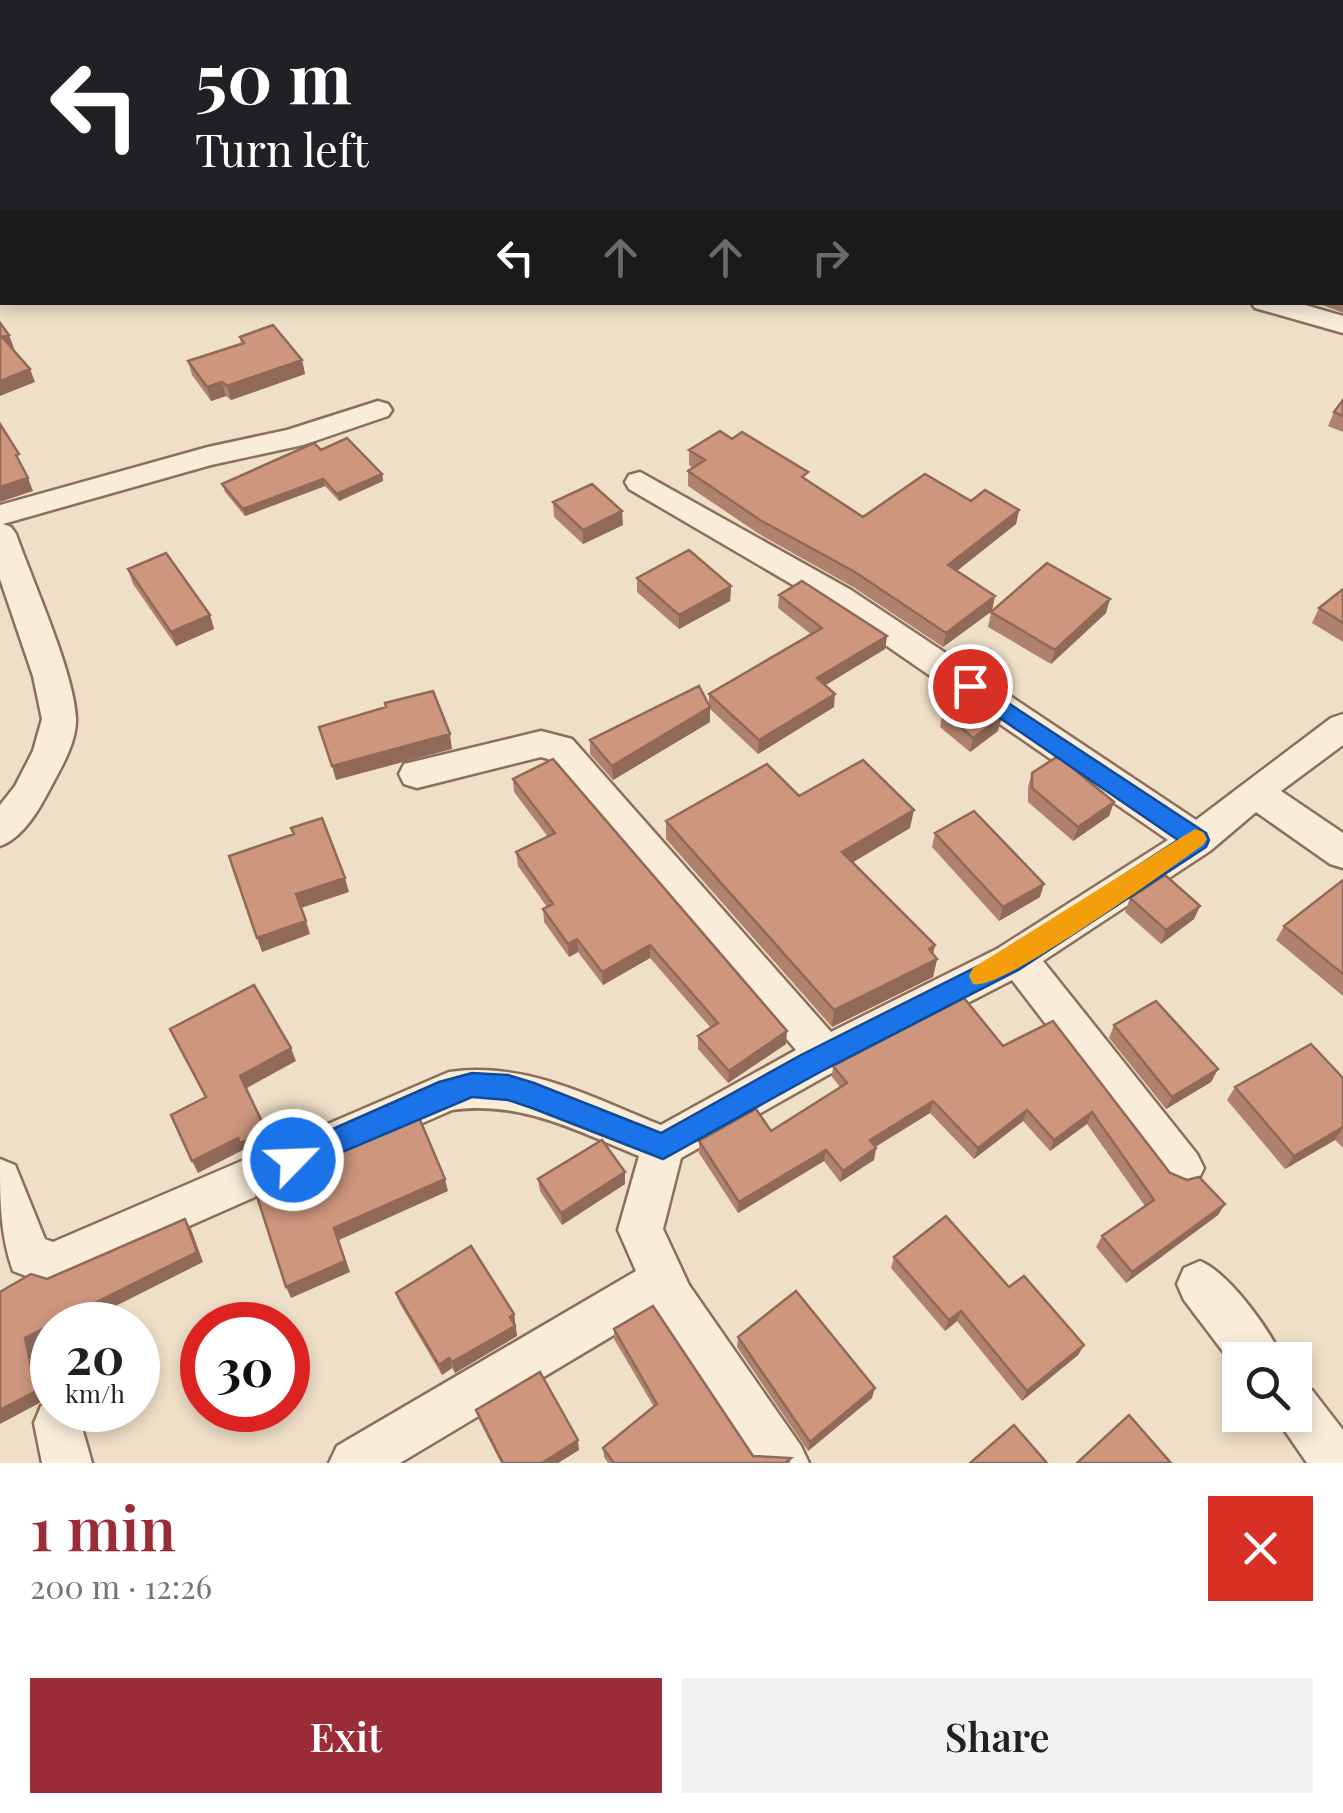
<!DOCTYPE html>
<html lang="en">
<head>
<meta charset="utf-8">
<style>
  body { margin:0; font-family:"Playfair Display",serif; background:#f2f2f2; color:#202124; height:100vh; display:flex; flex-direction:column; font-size:38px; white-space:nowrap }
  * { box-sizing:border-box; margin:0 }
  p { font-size:32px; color:#757577 }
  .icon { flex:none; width:55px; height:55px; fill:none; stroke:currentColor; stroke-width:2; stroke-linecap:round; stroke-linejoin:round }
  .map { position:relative; height:1463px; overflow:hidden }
  .details { display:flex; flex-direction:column; background:#fff; flex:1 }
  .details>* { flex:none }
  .top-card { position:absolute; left:0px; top:0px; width:1345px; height:305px; box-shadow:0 5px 15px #0003; background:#202124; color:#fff; overflow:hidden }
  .controls { position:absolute; left:1222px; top:1342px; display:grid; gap:20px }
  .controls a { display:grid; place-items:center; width:90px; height:90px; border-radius:0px; background:#fff; box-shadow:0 5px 15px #0003; font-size:50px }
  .speed { position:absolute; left:30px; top:1302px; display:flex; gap:20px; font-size:50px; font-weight:700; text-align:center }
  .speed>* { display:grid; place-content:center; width:130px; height:130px; border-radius:50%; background:#fff; box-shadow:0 5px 15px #0003; line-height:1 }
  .speed small { font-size:25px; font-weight:400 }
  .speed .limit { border:15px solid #d22; background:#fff; color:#111 }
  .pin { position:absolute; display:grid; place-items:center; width:85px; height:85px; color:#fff; margin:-42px; border:5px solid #fff; border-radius:50%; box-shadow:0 2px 10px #0007 }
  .me { position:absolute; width:110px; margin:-55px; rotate:66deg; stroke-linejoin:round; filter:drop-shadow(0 0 8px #0008) }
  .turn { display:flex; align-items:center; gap:35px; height:210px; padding:0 30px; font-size:45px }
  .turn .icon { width:130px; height:130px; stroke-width:2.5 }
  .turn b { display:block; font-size:70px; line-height:85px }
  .lanes { display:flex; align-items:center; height:95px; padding:0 30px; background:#0003; justify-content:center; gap:50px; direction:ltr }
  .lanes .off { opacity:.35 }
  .round { display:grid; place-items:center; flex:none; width:105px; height:105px; border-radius:0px; background:#f2f2f2 }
  .head { display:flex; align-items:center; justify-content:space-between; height:170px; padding:0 30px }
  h1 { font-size:60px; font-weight:600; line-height:75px; color:#9a2c37 }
  .action { display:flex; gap:20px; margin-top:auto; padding:20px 30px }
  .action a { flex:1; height:115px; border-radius:0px; background:#9a2c37; color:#fff; font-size:40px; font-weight:600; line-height:115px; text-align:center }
  .action a+a { background:#f2f2f2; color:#202124 }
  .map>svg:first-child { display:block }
</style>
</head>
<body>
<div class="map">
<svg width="1343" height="1463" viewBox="0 0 1343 1463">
  <rect width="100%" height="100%" fill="#efdfc7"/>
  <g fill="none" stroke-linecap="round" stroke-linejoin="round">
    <defs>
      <path id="minor" d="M272,0H303L304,2H273Z
        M0,110L2,111V139L0,138Z
        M1251,302H1295L1343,316V333L1255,308Z
        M378,401L388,404L392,410L388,416L303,445L211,465L3,524L11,527L16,534C32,580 74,672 76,718C77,744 58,773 46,796C36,815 20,839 0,846V805L15,786L33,751L42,719L33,676L0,579V505L208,447L287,430Z
        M640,472L851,590L1196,820L1331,718L1343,714V745L1281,791L1343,833V868L1330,864L1256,812L1210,851L1043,961L1197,1154L1204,1168L1197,1182L1182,1188L1167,1182L1012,980L826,1076L681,1158L663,1229L689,1285L801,1446L809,1463H755L654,1311L400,1463H329L337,1446L636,1271L618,1230L639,1156C577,1131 521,1100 452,1110L53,1286L13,1271C0,1234 0,1199 0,1159L15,1165L45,1239L53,1242L449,1072C526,1061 591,1097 661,1125L796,1050L548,759L541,757L417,788L404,784L399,774L404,764L541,731L572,739L831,1032L997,949L1168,840L829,606L629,489L625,482L629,475Z
        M1200,1261C1229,1273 1271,1331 1283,1360H1240V1374L1184,1300L1177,1284L1184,1268Z
        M1295,1383L1312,1390L1343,1430V1463H1307L1274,1415H1295Z
        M52,1401V1410H77L92,1463H42L34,1423L41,1406Z"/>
    </defs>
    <use href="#minor" stroke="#8a705c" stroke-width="5"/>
    <use href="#minor" fill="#f9edda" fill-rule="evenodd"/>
  </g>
  <path fill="#b0816c" d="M1343,224V313L1315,302H1342Z
    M240,337L302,360L305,374L231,400L226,396L211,401L192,375L188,361L241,344Z
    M1343,400V432L1328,426L1334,412Z
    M732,439L807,481L863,517L971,501L1019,510L1016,524L957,571L992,611L943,647L853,587L759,534L688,486V471L693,468L689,465V450Z
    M321,450L382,474L383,481L339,501L325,486L245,516L225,492L222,484Z
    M553,502L623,525L583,544L554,517Z
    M128,569L210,615L214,629L176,646L133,584Z
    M637,578L731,586L730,601L679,629L637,592Z
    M1343,589V642L1312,623L1319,608Z
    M779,595L887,636L885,649L825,685L834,707L758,754L710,709V722L613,780L590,754V740L709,704V694L812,635L778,608Z
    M991,612L1106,613L1051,664L988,627Z
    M943,712L998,731L970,752L940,727Z
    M1032,773L1114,802L1109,816L1073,841L1028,802V787Z
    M513,779L786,1044L728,1083L698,1049V1036L711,1028L650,958L603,985L578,952L569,957L544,922L543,909L547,907L518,866L516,852L548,837L514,792Z
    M799,796L910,828L853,862L935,945L933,954L937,959L933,977L832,1027L666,839V821Z
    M935,833L1040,897L999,921L932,847Z
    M1343,880V996L1276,940L1284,926Z
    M1130,898L1200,906L1194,919L1161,944L1125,912Z
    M1053,1021L1170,1173L1225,1204L1218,1215L1126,1283L1096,1247L1102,1236L1145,1206L1087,1124L1050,1151L1023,1121L974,1159L930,1113L875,1147L876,1148L874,1160L840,1182L824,1161L738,1213L699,1153V1141L771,1131L840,1087L832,1077L833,1066L1003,1046Z
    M1114,1025L1218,1069L1211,1082L1166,1109L1109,1038Z
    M1343,1078V1148L1335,1140L1285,1169L1227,1100L1235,1087Z
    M625,1172V1184L562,1225L540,1191L538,1179Z
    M894,1257L1009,1287L1084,1345L1078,1355L1022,1401L957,1321L945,1331L891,1268Z
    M396,1293L514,1314L517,1336L455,1373L452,1368L442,1375L400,1304Z
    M614,1329L753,1456L791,1458L790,1463H608L604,1457L603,1448L654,1407L614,1339Z
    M738,1337L872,1398L808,1451L737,1347Z
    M476,1410L579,1450L558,1463H501L479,1420Z"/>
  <path fill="#906958" d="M9,335L14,348L7,350L2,337Z
    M302,360L305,374L231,400L227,386Z
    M30,369L35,382L0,396V381Z
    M222,382L226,396L211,401L207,387Z
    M382,474L383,481L339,501L337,494Z
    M28,478L33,491L0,502V487Z
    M323,479L325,486L245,516L243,509Z
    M1019,510L1016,524L945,580L948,565Z
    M622,511L623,525L583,544V530Z
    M731,586L730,601L679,629V615Z
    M995,596L992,611L943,647L946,633Z
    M1110,599L1106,613L1051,664L1055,650Z
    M210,615L214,629L176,646L171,632Z
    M887,636L885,649L816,691L817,678Z
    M835,694L834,707L758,754L759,740Z
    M710,707V722L613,780L612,766Z
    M1002,717L998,731L970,752L973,738Z
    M450,734L452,749L336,780L332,766Z
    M1114,802L1109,816L1073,841L1078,827Z
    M914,810L910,828L840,870L842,852Z
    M345,878L349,892L301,908L296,894Z
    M1044,884L1040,897L999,921L1003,907Z
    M1200,906L1194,919L1161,944L1166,930Z
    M306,921L310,934L262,952L257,938Z
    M577,939L578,952L569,957L568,944Z
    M650,945V958L603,985L602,972Z
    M935,945L931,962L937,959L933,977L832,1027L834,1010Z
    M787,1031L786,1044L728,1083L729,1071Z
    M291,1048L296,1061L245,1089L240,1076Z
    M1218,1069L1211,1082L1166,1109L1172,1097Z
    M933,1101L930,1113L867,1152L870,1140Z
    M1027,1110L1023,1121L974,1159L978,1148Z
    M1092,1112L1087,1124L1050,1151L1054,1140Z
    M1343,1127L1335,1140L1285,1169L1294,1156Z
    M267,1132L272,1144L245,1155L243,1150L198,1173L192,1161L238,1138Z
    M876,1148L874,1160L840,1182L843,1171Z
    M826,1150L824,1161L738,1213L739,1202Z
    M625,1172V1184L562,1225L561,1213Z
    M445,1179L448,1191L339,1240L350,1272L291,1298L286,1287L334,1228Z
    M1225,1204L1218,1215L1126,1283L1132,1272Z
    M185,1219L191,1229L203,1262L78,1325H52V1338L33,1348L45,1400L0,1424V1410L25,1338Z
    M961,1311L957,1321L945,1331L949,1320Z
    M514,1314L517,1336L455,1373L452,1362Z
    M1084,1345L1078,1355L1022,1401L1027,1391Z
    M449,1358L452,1368L442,1375L439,1365Z
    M875,1388L872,1398L808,1451L810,1442Z
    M578,1440L579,1450L558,1463H542Z"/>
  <path fill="#cd967d" stroke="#906958" stroke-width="2.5" d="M26,0H195V2H27Z
    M352,0H386L390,2H353Z
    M0,16L2,17V53L0,51Z
    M2,204V222L0,221V206Z
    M1343,224V298L1342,297Z
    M0,323L9,335L2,337L30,369L0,381Z
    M273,325L302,360L227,386L222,382L207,387L188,361L244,343L240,337Z
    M1343,400V416L1334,412Z
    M0,424L19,454L16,455L28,478L0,487Z
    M720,431L732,439L742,432L808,472L802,477L863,517L925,474L971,501L985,490L1019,510L948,565L995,596L946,633L855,572L760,520L688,471L705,460L689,450Z
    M347,438L382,474L337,494L323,479L243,509L222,484L314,443L321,450Z
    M592,484L622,511L583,530L553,502Z
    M689,550L731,586L679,615L637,578Z
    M166,553L210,615L171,632L128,569Z
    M1047,563L1110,599L1055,650L991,612Z
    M802,581L887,636L817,678L835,694L759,740L709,694L822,628L779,595Z
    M1343,589V623L1319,608Z
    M699,686L710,707L612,766L590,740Z
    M433,691L450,734L332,766L319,727L386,707L385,703Z
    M971,693L1002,717L973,738L943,712Z
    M1058,756L1114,802L1078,827L1032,788V773Z
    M553,759L787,1031L729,1071L698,1036L718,1023L650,945L602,972L577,939L568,944L543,909L553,904L516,852L555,833L513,779Z
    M863,760L914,810L842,852L935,945L929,949L937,959L834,1010L666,821L767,764L799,796Z
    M974,811L1044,884L1003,907L935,833Z
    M322,818L345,878L296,894L306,921L257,938L229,856L294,834L291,828Z
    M1165,875L1200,906L1166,930L1130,898Z
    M1343,880V974L1284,926Z
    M254,985L291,1048L240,1076L267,1132L240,1143L238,1138L192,1161L171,1115L206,1097L170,1029Z
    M964,998L1003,1046L1053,1021L1170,1173L1187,1180L1199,1177L1225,1204L1132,1272L1102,1236L1154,1200L1092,1112L1054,1140L1027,1110L978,1148L933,1101L870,1140L876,1148L843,1171L826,1150L739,1202L699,1141L756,1109L771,1131L847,1083L833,1066Z
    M1156,1001L1218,1069L1172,1097L1114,1025Z
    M1311,1044L1343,1078V1127L1294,1156L1235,1087Z
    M418,1115L445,1179L334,1228L345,1261L286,1287L254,1187Z
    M602,1140L625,1172L561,1213L538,1179Z
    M946,1216L1009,1287L1024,1276L1084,1345L1027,1391L961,1311L949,1320L894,1257Z
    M185,1219L197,1252L25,1338L36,1391L0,1410V1292L31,1274L47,1279Z
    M471,1246L514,1314L510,1317L515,1326L452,1362L449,1358L439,1365L396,1293Z
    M796,1291L875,1388L810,1442L738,1337Z
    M653,1306L753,1456L791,1458L785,1463H614L603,1448L657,1404L614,1329Z
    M540,1372L578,1440L542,1463H503L476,1410Z
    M1129,1415L1171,1463H1077Z
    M1014,1425L1047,1463H970Z"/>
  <path fill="#1a73e8" stroke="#114b97" stroke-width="2.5" d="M970,678L1206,833L1209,840L1206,847L1020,969L820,1072L663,1159L532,1108L508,1100L472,1097L293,1173L283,1170L279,1160L283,1151L439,1082L472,1073L508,1075L534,1083L661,1133L801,1055L1002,954L1178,840L962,692L959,686L962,680Z"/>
  <path fill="#f59e0b" d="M1195,829L1203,832L1207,839L1203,845C1170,868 1000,993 973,984L969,976L973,968Z"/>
</svg>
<div class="controls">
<a><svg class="icon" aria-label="search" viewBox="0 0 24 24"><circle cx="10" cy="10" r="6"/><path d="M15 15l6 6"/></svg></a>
</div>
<div class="speed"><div>20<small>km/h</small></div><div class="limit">30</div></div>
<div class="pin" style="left:970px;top:686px;background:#d93025"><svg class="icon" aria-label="arrive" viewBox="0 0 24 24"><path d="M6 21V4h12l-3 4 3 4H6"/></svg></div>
<svg class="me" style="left:293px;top:1160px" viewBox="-20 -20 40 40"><circle r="17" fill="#1a73e8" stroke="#fff" stroke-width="3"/><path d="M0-11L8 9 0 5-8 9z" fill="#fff"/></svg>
<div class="top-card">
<div class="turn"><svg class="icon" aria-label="left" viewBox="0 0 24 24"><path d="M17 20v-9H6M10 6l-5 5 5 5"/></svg><div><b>50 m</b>Turn left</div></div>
<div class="lanes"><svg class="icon" aria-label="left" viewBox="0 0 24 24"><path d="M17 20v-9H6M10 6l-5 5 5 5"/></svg><svg class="icon off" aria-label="ahead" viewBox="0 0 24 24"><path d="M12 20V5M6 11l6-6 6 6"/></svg><svg class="icon off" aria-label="ahead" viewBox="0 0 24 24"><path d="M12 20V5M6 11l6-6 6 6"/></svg><svg class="icon off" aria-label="right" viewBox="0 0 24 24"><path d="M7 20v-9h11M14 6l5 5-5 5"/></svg></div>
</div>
</div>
<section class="details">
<div class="head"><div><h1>1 min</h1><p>200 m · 12:26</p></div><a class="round" style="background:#d93025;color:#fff"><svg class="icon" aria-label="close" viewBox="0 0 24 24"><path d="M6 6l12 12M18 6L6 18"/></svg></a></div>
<div class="action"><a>Exit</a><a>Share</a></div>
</section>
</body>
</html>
